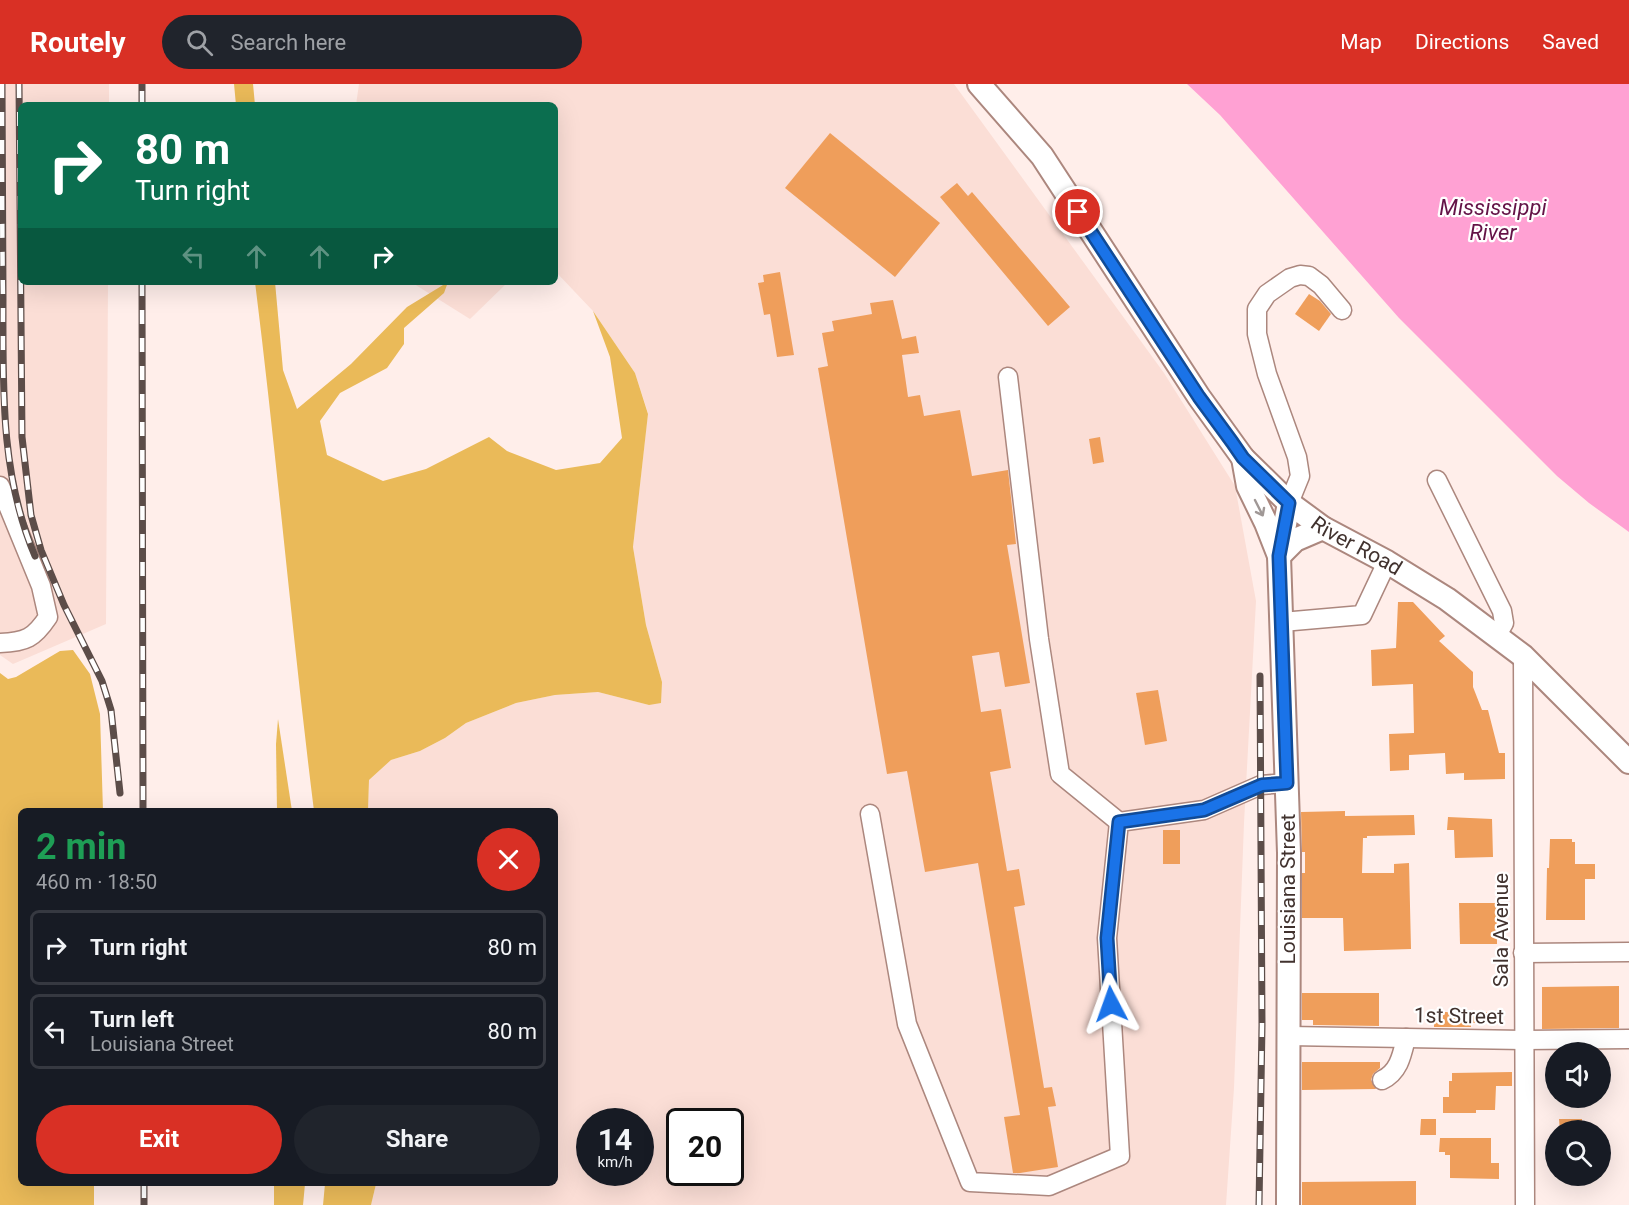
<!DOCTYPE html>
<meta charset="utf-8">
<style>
:root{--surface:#171b24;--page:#20242c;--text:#f1f3f6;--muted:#9ea1a6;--line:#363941;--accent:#d93025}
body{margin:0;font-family:Roboto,sans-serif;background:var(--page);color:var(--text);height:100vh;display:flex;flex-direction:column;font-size:22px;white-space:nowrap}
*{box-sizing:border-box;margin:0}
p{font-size:20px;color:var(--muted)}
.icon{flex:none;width:33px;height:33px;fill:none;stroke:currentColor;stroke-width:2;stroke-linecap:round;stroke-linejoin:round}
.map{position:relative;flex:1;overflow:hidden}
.sheet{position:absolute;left:18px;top:724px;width:540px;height:378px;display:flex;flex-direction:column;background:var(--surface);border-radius:9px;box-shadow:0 6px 24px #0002}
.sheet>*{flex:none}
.banner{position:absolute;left:18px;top:18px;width:540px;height:183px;border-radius:9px;box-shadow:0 6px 24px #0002;background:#0b6e4f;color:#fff;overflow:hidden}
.tools{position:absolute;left:1545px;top:958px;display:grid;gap:12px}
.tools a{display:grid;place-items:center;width:66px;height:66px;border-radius:50%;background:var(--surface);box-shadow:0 6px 24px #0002;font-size:30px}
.speed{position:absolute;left:576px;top:1024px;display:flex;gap:12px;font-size:30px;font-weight:700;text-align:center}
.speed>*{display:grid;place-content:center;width:78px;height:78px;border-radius:50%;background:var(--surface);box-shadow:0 6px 24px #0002;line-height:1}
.speed small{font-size:15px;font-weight:400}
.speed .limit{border:3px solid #111;border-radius:9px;background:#fff;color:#111}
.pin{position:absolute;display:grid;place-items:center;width:51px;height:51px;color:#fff;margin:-26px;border:3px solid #fff;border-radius:50%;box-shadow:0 2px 6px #0007}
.me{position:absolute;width:66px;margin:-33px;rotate:356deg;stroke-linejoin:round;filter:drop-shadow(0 0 4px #0008)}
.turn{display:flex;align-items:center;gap:21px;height:126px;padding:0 18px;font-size:27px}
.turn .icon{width:78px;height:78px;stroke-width:2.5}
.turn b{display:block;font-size:42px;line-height:51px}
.lanes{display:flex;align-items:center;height:57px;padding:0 18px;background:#0003;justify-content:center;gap:30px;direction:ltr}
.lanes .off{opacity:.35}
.round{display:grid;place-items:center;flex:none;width:63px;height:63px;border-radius:32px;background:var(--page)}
.summary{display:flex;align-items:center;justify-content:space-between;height:102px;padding:0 18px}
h1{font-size:36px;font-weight:700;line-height:45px;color:#1e9e55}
.button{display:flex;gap:12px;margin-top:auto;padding:12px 18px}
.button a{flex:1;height:69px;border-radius:36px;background:var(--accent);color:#fff;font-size:24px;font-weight:700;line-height:69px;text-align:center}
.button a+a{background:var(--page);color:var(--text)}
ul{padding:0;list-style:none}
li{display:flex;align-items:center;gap:18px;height:75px;margin:0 12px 9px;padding:0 6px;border:3px solid var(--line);border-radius:9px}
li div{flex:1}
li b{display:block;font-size:22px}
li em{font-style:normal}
header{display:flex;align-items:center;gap:36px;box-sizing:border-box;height:84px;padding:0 30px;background:var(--accent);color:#fff}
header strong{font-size:28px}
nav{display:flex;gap:33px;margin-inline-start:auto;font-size:21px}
.search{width:420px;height:54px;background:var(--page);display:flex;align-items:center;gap:15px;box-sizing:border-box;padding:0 21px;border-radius:33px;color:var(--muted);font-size:22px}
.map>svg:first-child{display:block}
.built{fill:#fbded6;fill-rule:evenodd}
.forest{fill:#eaba59}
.water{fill:#ffa1d3}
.building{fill:#ef9e5b}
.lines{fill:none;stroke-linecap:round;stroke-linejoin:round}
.minor-casing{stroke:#ac877e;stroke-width:21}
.major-casing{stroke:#ac877e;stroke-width:26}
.minor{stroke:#fff;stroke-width:18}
.major{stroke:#fff;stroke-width:22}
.rail-casing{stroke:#5c4d49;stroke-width:7}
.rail{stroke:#fff;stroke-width:4.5;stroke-dasharray:14;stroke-linecap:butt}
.oneway{stroke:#a09896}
.route-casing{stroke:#114b97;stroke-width:15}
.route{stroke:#1a73e8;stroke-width:10}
.labels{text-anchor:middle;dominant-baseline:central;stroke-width:4.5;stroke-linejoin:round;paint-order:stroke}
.street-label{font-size:21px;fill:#41322e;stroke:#fff}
.water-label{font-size:22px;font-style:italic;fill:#641347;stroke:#fff}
</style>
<header>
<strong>Routely</strong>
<div class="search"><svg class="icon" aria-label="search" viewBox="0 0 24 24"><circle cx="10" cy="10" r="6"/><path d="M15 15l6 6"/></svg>Search here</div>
<nav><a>Map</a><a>Directions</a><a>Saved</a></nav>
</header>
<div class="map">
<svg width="1629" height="1121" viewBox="0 0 1629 1121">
<rect width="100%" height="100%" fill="#ffeeea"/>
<!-- built -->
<g class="built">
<path d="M0,0H109V21H21V198H108L106,540L13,580L0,571Z"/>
<path d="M359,0H954L1164,289L1235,402L1256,517L1244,739L1234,1004L1226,1121H371L376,1100H555V728L368,727L369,696L391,676L420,667L445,654L466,639L516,619L555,611L598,608L649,621L662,598L646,541L633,463L648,329L635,289L593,227L555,187V21H356ZM590,1038H640V1089H590ZM680,1038H730V1089H680Z"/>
<path d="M411,198H508L470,235Z"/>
</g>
<!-- forest -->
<g class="forest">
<path d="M234,0H253L255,21H236Z"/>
<path d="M255,198H275L283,286L297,325L351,280L407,223L448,198L444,209L404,244V260L387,284L340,309L320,337L327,371L383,397L426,385L489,353L507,367L556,386L600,379L622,354L610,273L593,227L635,289L648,330L633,463L646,541L662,598L661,619L649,621L598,608L555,611L516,619L466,639L445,654L420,667L391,676L369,696L368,727H314C292,551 277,374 255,198Z"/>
<path d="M73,566L90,590L100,630L103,727L21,728V1100H94V1121H0V589L8,595L16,593L60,567Z"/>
<path d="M278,635L292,727H277L276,660Z"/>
<path d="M274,1100H305L303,1121H274Z"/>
<path d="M325,1100H376L371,1121H323Z"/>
</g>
<!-- water -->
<path class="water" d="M1187,0H1629V448L1589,419L1557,392L1399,234L1220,31Z"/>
<!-- building -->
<g class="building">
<path d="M830,49L940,139L895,193L785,104Z"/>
<path d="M957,99L968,112L972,108L1070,223L1048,242L940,113Z"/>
<path d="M780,188L794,271L777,273L770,230L764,231L758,199L764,198L763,191Z"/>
<path d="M1309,210L1320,217L1331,230L1319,247L1295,230Z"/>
<path d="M893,216L902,255L916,252L919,269L902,271L908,313L920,311L924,332L960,326L972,392L1008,386L1016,460L1007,461L1030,599L1005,603L999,568L972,572L981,628L1001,625L1011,684L990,688L1007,787L1019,785L1025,821L1014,823L1044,1004L1052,1003L1056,1022L1048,1023L1058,1083L1020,1089H1013L1004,1033L1020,1031L978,779L925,788L907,687L887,690L818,284L828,282L822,249L834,247L832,237L872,230L870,219Z"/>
<path d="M1100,353L1104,378L1093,380L1089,355Z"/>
<path d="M1398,518H1413L1445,552L1439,557L1473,588V603L1482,626H1488L1499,669H1505V695L1464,696V689L1446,690L1445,669L1409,671V686L1390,687L1389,650L1414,649L1413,600L1372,602L1371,566L1396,564Z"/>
<path d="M1158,606L1167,657L1145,661L1136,609Z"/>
<path d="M1345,727V732L1414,731L1415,751L1367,752V754H1363L1362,789H1394V780L1409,779L1411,865L1344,867L1343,834H1302V789H1305V768H1302L1301,728Z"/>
<path d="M1448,733L1492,735L1493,773L1455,774L1454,746H1447Z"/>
<rect x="1163" y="746" width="17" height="34"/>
<path d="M1550,755H1572V758H1575V780H1595V795H1585V836H1546L1547,784H1549Z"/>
<path d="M1459,819H1497V860H1460Z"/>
<path d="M1619,902V944L1542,945V903Z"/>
<path d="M1302,909H1379V942L1313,941V936H1302Z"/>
<path d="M1434,928H1497V939H1471V943H1434Z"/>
<path d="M1302,978H1380V984L1373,990L1371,996L1376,1005L1302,1006Z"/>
<path d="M1512,988V1002H1496L1495,1026H1476V1029H1443V1013H1449V997H1452V989Z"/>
<path d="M1421,1035H1436V1051H1420Z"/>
<path d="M1559,1035H1582V1047H1560Z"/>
<path d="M1440,1054H1491V1079H1499V1095L1450,1094V1071H1445V1068H1439Z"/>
<path d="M1416,1097V1121H1302V1098Z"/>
</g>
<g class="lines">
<!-- minor casing -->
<g class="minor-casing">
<g id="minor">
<path d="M1008,293L1039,555L1060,690L1119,738"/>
<path d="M1437,396L1502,527L1504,539L1497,551"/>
<path d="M0,402L41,502L48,533C34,554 26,558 0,559"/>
<path d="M1289,419L1300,392L1297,373L1267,290L1257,250V225L1267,210L1290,194L1300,191L1309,192L1321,201L1342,226"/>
<path d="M1282,538L1362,531L1387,478"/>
<path d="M1523,572L1525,1121"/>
<path d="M870,730L907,940L970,1098L1049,1102L1120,1072L1107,854L1119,738L1204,726L1261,701L1287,699"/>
<path d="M1523,869L1629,868"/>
<path d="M1289,952L1523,956L1629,955"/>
<path d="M1382,996C1399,988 1402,971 1406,954"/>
</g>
</g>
<!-- major casing -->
<g class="major-casing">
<g id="major">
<path id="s1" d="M979,0L1042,72L1199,313L1243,374L1289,419L1323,444L1387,478L1447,515L1523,572L1629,678"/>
<path d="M1243,374L1248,402L1266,439L1279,472L1295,456L1323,444"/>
<path d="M1288,1121L1289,769L1279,472L1289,419"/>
</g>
</g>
<!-- minor -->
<use href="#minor" class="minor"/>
<!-- major -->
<use href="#major" class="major"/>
<!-- rail casing -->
<g class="rail-casing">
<g id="rail">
<path d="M2,0C2,71 2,142 3,214C3,302 0,390 35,472"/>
<path d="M19,0L22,353L31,431L41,466L64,521L102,597L111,626L120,709"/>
<path d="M142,21V0"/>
<path d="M142,198L143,728"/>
<path d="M144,1100V1121"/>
<path d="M1259,1121L1262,941L1260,592"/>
</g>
</g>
<!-- rail -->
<use href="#rail" class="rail"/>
</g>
<!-- one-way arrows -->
<defs><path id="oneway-shaft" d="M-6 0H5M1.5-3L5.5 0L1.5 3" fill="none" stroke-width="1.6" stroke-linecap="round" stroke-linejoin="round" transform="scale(1.5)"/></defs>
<use class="oneway" href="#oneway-shaft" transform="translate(1259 424) rotate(63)"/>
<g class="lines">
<!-- route casing -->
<g class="route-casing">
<path id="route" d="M1078,128L1199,313L1232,358L1243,374L1289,419L1279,472L1287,699L1262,701L1204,726L1119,738L1107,854L1111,920"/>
</g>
<!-- route -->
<use href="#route" class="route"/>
</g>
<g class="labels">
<!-- street labels -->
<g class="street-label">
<text stroke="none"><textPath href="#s1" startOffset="603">River Road</textPath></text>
<text transform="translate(1288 805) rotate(-90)">Louisiana Street</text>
<text transform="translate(1501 846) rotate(-90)">Sala Avenue</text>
<text transform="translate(1459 932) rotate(1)">1st Street</text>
</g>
<!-- water labels -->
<g class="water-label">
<text x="1493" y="123">Mississippi<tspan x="1493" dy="25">River</tspan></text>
</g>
</g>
</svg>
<div class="tools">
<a><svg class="icon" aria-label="sound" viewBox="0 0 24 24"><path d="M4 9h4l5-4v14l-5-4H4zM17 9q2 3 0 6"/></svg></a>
<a><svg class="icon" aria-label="search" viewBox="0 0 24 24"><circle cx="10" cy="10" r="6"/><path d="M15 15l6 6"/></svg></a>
</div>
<div class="speed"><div>14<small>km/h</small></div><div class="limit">20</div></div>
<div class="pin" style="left:1078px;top:128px;background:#d93025"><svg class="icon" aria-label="arrive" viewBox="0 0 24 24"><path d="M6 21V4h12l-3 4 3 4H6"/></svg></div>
<svg class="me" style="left:1111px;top:920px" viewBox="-20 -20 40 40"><path d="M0-17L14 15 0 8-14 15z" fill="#1a73e8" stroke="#fff" stroke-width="4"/></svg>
<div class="banner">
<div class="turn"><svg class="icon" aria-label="right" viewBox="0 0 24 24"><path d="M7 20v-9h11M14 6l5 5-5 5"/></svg><div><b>80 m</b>Turn right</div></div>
<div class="lanes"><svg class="icon off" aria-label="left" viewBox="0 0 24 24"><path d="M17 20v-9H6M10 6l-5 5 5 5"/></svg><svg class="icon off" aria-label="ahead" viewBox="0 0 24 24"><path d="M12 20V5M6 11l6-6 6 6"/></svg><svg class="icon off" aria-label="ahead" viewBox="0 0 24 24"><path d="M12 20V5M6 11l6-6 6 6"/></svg><svg class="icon" aria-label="right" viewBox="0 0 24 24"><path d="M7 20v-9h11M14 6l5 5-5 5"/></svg></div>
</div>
<section class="sheet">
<div class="summary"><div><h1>2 min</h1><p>460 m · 18:50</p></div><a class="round" style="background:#d93025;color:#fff"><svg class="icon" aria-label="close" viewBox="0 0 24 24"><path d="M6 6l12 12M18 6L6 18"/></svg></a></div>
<ul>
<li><svg class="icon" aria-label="right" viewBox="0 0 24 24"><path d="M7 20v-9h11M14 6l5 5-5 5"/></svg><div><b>Turn right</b></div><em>80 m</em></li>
<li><svg class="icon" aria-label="left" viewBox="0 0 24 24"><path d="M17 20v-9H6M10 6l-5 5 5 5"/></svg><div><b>Turn left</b><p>Louisiana Street</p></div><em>80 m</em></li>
</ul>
<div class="button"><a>Exit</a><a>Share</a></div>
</section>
</div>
